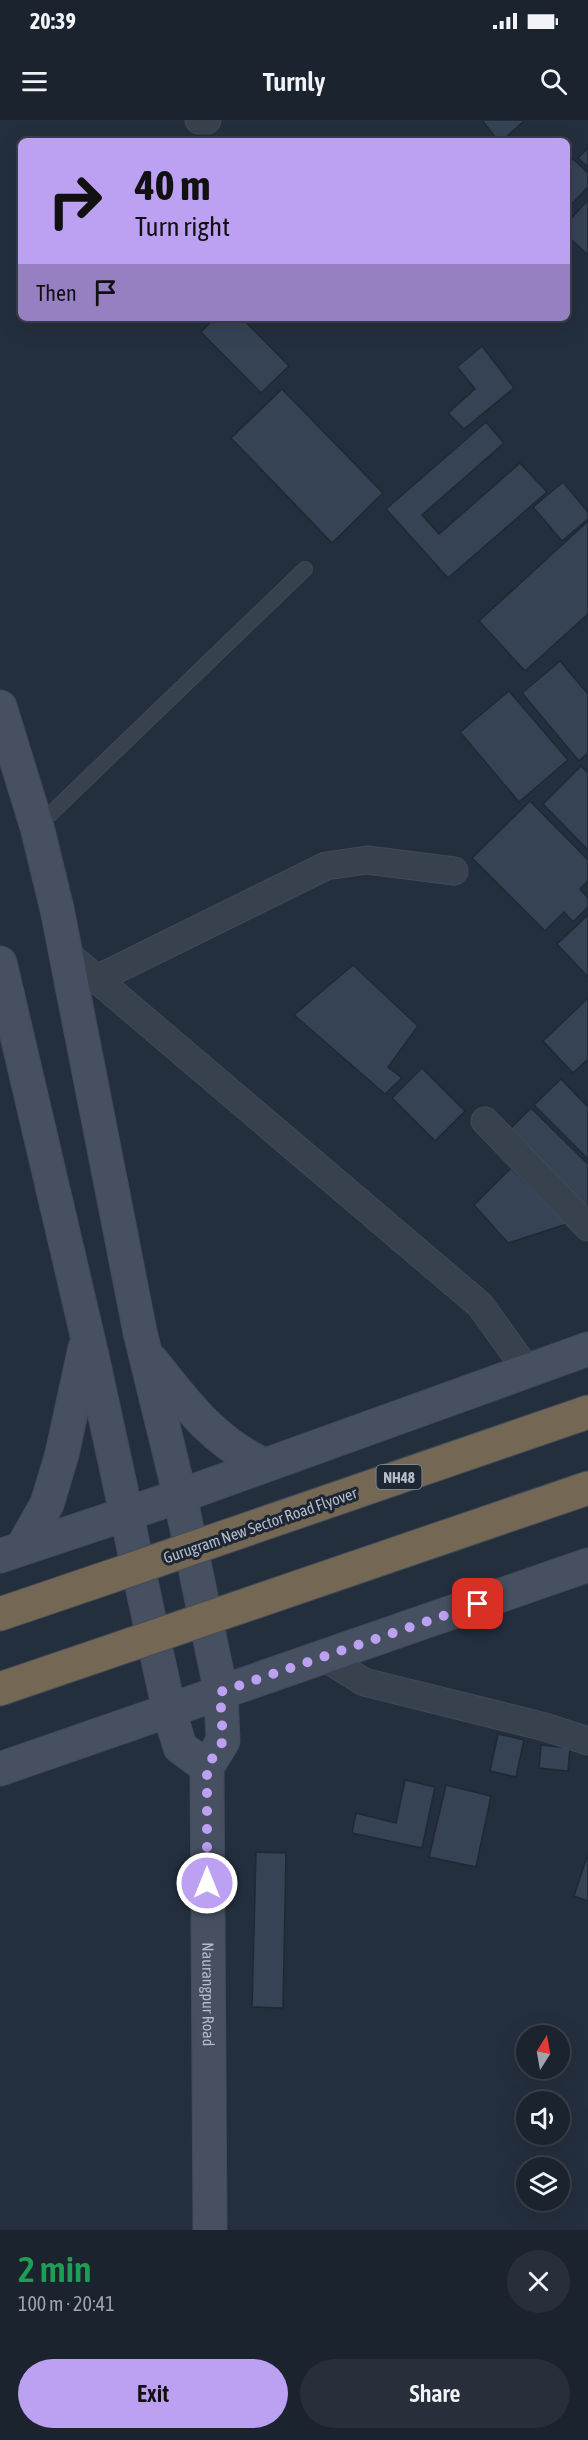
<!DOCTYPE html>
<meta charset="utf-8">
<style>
:root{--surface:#1b232e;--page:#282f3a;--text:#f1f3f6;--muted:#a0a4aa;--line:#39404a;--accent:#bca0f2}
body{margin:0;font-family:"Asap Condensed",sans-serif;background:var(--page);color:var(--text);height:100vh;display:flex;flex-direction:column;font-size:22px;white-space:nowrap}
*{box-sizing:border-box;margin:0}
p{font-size:20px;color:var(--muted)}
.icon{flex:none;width:33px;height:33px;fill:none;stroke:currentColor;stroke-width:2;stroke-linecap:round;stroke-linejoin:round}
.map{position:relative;height:2110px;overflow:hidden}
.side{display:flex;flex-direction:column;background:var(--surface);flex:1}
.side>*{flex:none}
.banner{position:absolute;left:18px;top:18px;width:552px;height:183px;border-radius:9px;box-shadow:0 6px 24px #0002,0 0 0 2px var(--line);background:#bca0f2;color:#111;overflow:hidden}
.needle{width:39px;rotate:11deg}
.buttons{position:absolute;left:516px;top:1905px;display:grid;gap:12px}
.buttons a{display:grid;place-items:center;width:54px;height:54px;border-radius:50%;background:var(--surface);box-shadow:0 6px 24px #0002,0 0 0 2px var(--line);font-size:30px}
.pin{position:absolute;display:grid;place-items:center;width:51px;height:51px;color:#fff;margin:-26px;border-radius:12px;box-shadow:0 3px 9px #0006}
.me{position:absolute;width:66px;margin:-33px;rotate:0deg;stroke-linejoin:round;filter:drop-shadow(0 0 4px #0008)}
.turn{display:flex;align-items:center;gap:21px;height:126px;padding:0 18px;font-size:27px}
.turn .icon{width:78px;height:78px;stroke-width:2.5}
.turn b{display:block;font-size:42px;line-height:51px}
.then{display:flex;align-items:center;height:57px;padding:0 18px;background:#0003;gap:12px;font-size:22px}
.round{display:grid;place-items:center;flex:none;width:63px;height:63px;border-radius:32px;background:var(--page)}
.head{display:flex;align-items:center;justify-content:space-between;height:102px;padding:0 18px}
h1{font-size:36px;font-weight:600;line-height:45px;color:#1e9e55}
.primary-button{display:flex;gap:12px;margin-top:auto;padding:12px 18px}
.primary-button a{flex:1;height:69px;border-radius:36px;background:var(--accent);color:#111;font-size:24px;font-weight:600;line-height:69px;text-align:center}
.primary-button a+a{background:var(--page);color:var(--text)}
.status{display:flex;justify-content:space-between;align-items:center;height:42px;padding:0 30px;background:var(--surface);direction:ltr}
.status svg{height:16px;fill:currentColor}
header{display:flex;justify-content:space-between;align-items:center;height:78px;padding:0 18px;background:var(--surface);font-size:27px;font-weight:600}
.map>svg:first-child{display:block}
.building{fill:#364354;stroke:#1f2835;stroke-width:1.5}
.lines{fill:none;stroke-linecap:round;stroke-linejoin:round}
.lane-casing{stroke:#414a57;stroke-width:16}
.street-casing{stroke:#414a57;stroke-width:29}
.secondary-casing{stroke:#414a57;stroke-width:35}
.highway-casing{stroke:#434c59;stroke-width:35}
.lane{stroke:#38414e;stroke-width:14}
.street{stroke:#38414e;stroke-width:27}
.secondary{stroke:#465061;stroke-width:33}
.highway{stroke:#746855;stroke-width:33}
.highway-bridge-casing{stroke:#434c59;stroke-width:35;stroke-linecap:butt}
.highway-bridge{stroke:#746855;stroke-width:33}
.route{stroke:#bca0f2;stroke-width:10;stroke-dasharray:0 18}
.labels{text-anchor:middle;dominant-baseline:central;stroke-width:6;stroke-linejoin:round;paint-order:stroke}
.shield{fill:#1d2633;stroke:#878f9c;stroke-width:1.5}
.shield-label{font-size:15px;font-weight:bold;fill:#b4bcc9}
.street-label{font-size:16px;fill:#b4bcc9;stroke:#1d2633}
</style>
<div class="status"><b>20:39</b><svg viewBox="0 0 49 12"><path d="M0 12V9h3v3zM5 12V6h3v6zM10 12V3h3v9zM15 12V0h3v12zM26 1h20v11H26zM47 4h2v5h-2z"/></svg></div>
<header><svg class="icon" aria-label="menu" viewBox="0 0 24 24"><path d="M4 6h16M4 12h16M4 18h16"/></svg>Turnly<svg class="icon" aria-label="search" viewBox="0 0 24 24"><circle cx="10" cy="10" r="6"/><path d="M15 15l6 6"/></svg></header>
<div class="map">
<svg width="588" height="2110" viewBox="0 0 588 2110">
<rect width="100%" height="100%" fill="#242f3e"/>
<!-- building -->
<g class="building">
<path d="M482,0H525L502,21H498Z"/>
<path d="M588,28V47L578,38Z"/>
<path d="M573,39L588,53V67L567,89V45Z"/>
<path d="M588,80V135L567,116V103Z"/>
<path d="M215,198H242L289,246L261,273L201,212Z"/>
<path d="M482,226L514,268L464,309L448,293L475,269L457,247Z"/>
<path d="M282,269L383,373L332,423L231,318Z"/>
<path d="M486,302L504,323L422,395L439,414L520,343L547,372L448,458L386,389Z"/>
<path d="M563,362L588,392V399L562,421L533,387Z"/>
<path d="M588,401V494L525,551L479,501Z"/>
<path d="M560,541L588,574V633L579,641L522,573Z"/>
<path d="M509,571L568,640L519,682L460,612Z"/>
<path d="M581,646L588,653V730L543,684Z"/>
<path d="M530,681L588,740V761L580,769L588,778V787L573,802L564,792L545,811L472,738Z"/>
<path d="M588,795V857L557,824Z"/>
<path d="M353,845L418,906L388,947L402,958L385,974L294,895Z"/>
<path d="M588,878V939L573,953L543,921Z"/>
<path d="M422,948L465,991L435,1021L392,978Z"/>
<path d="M561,959L588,987V1039L534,985Z"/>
<path d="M531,988L588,1044V1094L506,1013Z"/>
<path d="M511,1048L567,1104L508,1123L474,1085Z"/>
<path d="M498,1614L524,1620L516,1657L490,1651Z"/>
<path d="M541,1625L570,1628L568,1651L539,1648Z"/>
<path d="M405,1660L435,1667L422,1728L352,1713L356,1693L396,1703Z"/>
<path d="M446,1665L491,1676L476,1747L429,1737Z"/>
<path d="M256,1732L286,1733L283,1888L252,1887Z"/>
<path d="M588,1734V1781L574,1776Z"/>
</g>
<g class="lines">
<!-- lane casing -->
<g class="lane-casing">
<path id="lane" d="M39,705L305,449"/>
</g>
<!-- street casing -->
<g class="street-casing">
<g id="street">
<path d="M199,0H207"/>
<path d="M66,833L480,1185L527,1250"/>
<path d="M97,859L326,746L367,740L454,751"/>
<path d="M485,1001L588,1107"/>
<path d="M324,1537L364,1562L545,1607L588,1621"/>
</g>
</g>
<!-- secondary casing -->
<g class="secondary-casing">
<g id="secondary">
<path id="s1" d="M0,587L37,707L57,789L140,1212L180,1376L221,1572L223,1621L207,1647L210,2110"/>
<path d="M0,843L92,1236L169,1590L180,1627L207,1647"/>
<path d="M152,1241C186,1284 213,1321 264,1345"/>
<path d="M22,1428L47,1384L62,1334L85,1228"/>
<path d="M0,1436L180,1376L588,1229"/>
<path d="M0,1649L588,1445"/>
</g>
</g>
<!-- highway casing -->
<g class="highway-casing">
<g id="highway">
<path d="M210,1422L588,1292"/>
<path d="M240,1487L588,1368"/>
<path d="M0,1494L112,1456"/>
<path d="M0,1569L132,1524"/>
</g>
</g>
<!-- lane -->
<use href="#lane" class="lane"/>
<!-- street -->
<use href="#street" class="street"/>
<!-- secondary -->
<use href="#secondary" class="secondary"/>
<!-- highway -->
<use href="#highway" class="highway"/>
<!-- highway-bridge casing -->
<g class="highway-bridge-casing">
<g id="highway-bridge">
<path d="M112,1456L210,1422"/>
<path d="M132,1524L240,1487"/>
</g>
</g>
<!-- highway-bridge -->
<use href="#highway-bridge" class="highway-bridge"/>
</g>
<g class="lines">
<!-- route -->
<path class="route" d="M207,1763V1647L223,1621L220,1572L478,1484"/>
</g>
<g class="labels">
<!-- shield labels -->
<rect class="shield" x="376.5" y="1345" width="45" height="24" rx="4.5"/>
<g class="shield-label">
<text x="399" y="1357">NH48</text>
</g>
<!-- street labels -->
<g class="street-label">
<text transform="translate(260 1405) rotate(-19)">Gurugram New Sector Road Flyover</text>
<text stroke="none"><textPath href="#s1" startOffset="1317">Naurangpur Road</textPath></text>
</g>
</g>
</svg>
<div class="buttons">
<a><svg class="needle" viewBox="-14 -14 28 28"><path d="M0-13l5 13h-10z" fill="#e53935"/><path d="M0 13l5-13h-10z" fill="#a0a4aa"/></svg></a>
<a><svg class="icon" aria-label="sound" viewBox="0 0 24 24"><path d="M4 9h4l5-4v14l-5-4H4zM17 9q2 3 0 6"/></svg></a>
<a><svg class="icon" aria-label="layers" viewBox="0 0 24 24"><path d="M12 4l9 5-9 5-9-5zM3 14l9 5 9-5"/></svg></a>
</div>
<div class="pin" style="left:478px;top:1484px;background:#d93025"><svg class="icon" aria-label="arrive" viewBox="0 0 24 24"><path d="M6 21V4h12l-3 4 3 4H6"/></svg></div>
<svg class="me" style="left:207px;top:1763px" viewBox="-20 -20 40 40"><circle r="17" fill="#bca0f2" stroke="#fff" stroke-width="3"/><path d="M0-11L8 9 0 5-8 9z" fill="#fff"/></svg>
<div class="banner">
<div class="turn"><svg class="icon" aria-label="right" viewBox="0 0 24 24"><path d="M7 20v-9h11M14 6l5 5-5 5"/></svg><div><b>40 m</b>Turn right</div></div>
<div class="then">Then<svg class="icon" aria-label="arrive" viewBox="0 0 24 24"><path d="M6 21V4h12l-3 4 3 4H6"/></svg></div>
</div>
</div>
<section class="side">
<div class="head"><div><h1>2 min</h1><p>100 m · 20:41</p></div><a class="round"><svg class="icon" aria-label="close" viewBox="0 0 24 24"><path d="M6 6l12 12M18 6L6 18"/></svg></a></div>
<div class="primary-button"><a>Exit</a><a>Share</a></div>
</section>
